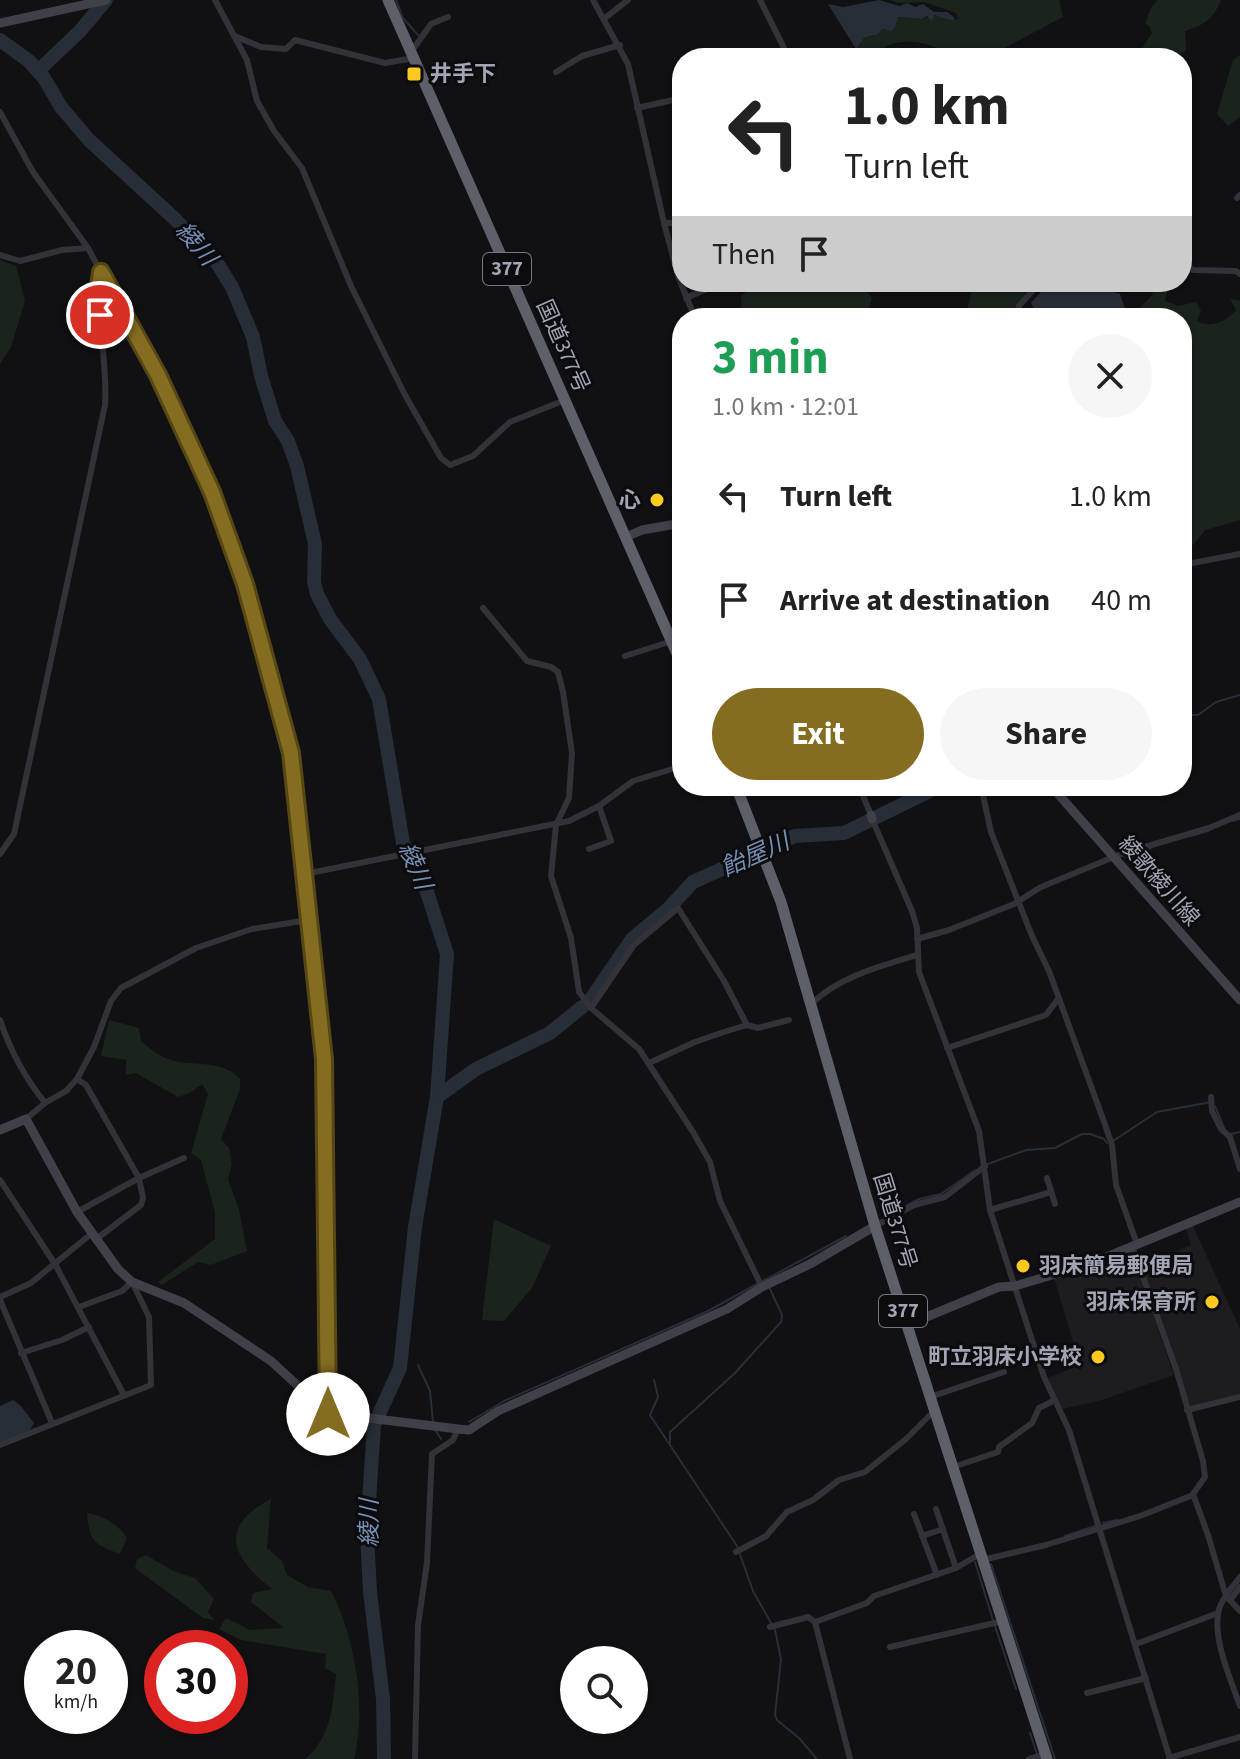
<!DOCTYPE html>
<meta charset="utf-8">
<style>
:root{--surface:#fff;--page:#f6f6f6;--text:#222;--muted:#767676;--accent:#846d21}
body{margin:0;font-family:"Source Sans 3","Noto Sans JP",sans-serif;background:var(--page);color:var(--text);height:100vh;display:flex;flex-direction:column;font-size:30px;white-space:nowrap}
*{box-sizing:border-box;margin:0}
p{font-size:26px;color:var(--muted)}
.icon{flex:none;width:44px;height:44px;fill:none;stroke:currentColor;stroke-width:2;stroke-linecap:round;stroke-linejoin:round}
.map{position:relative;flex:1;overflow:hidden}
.side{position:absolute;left:672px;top:308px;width:520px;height:488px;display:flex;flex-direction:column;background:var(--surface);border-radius:32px;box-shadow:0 2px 6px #0004}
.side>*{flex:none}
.banner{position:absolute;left:672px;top:48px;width:520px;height:244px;border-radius:32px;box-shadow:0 2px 6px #0004;background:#fff;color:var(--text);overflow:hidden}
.tools{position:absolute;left:560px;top:1646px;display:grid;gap:16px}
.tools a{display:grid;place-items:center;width:88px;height:88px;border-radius:50%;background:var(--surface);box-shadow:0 2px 6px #0004;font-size:40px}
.speed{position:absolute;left:24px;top:1630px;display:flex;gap:16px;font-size:40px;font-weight:700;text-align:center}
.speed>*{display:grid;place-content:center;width:104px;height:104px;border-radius:50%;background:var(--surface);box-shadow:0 2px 6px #0004;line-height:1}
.speed small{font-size:20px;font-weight:400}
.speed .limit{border:12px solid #d22;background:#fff;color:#111}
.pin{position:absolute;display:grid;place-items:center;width:68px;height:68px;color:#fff;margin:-34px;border:4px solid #fff;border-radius:50%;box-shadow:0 2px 8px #0007}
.me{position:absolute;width:88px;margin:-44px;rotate:0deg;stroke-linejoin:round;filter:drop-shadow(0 0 6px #0008)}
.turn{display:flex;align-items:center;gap:28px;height:168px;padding:0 40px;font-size:36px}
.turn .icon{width:104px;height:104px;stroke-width:2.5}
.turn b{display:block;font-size:56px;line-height:68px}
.then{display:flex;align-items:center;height:76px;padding:0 40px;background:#0003;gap:16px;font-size:30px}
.round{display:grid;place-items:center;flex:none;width:84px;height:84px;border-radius:42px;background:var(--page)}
.headline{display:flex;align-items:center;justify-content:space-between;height:136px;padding:0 40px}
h1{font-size:48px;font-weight:700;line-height:60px;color:#1e9e55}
.button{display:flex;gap:16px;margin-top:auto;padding:16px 40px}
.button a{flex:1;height:92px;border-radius:48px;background:var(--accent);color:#fff;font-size:32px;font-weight:700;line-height:92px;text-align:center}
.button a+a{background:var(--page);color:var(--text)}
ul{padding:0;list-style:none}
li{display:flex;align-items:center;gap:24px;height:104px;padding:0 40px}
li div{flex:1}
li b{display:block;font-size:30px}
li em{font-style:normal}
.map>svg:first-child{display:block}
.built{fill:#1d1d20}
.green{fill:#1b231d}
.water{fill:#272e37}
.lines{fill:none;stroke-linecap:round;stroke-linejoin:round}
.stream{stroke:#272e37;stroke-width:2}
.river{stroke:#272e37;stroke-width:14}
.street{stroke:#323238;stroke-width:6}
.secondary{stroke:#404148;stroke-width:9}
.highway{stroke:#5e6069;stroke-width:11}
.route-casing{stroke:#564715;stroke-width:20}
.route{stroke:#846d21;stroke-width:14}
.poi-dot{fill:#fcc920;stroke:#0c0c0e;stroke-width:3}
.labels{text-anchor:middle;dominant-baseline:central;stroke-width:6;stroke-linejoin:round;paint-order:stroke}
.shield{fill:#0c0c0e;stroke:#757782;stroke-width:2}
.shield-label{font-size:20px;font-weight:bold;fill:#a2a5b4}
.poi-label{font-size:22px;font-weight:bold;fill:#a2a5b4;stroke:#0c0c0e;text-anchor:end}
.street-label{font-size:22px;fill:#a2a5b4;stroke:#0c0c0e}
.water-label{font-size:24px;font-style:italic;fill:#768fb2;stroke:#0c0c0e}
</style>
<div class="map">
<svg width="1240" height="1759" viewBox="0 0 1240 1759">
<rect width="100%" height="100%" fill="#111113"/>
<!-- built -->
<g class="built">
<path d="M1193,1226L1240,1329V1395L1190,1407L1141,1266L1191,1245L1186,1229Z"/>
<path d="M1131,1251L1174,1375L1099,1401L1062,1409L1048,1378L1080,1365L1054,1278Z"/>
</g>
<!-- green -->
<g class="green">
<path d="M890,0H1059L1063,17L985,58H951C938,44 911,38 892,44C882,47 874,57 863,58C857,59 850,58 844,58H849L864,38L873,36L882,29L886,30L898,17L921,19L939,15L952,21L958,19L956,13L924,2L897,3Z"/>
<path d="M1158,0H1221C1213,20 1204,25 1185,31L1186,50L1176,58H1137L1143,57L1142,48L1152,33L1150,27L1145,23L1152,6Z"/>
<path d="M1240,55V117L1228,126L1217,114L1233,60Z"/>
<path d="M0,260L16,266L25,301L11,347L0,364Z"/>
<path d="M778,282H866L869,284L867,292L872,298L865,318H833L830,314L824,318H747L742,312L741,296L755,286L778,292Z"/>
<path d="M972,282H1030L1031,283L1011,318H967C966,305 973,295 972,282Z"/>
<path d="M1151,282H1170L1165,301L1178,306L1196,302L1201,311L1197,321C1211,329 1227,321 1236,310L1230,299L1240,301V520L1205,530L1193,545H1182V318H1130L1153,294Z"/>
<path d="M109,1020L139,1028L141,1041C150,1049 161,1058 174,1061C197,1066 223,1060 240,1079V1089L221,1139L229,1148L232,1164L228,1179L239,1210L247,1251L211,1265L198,1262L162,1285L158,1282L215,1239V1213L201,1160L191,1153L208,1094L202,1084L190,1093L178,1097L136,1073L126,1075V1060L101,1056Z"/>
<path d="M494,1219L551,1246L532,1288L504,1321L482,1320Z"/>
<path d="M271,1499L267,1548L282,1561L287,1575L308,1587L331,1591C355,1637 367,1708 354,1759H305C331,1738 333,1706 336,1674L325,1668L326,1654L241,1640L219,1629L226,1618L250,1630L284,1628L251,1602L253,1593L272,1589C232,1558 217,1527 271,1499Z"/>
<path d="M87,1513C106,1517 116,1523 127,1538L120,1554C93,1544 90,1542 87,1513Z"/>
<path d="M146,1555L173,1571L195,1578L214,1599L208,1612L214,1620L203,1618L135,1568L137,1559Z"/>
</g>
<!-- water -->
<g class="water">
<path d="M879,0L900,6L907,3L915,7L923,4L934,12H947L955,18L953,21L934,15L932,21L927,16L922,19L898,17L895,27L891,31L882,29L878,34L864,38L856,49L828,4L843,7Z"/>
<path d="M1050,282H1109L1110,291L1120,294L1128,318H1038L1031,303Z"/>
<path d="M13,1400L20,1405L34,1423L30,1430L0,1443V1406Z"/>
</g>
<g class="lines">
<!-- stream -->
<g class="stream">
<path d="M396,0L403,18L418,35"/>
<path d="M1182,715H1198L1216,702L1240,695"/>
<path d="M1232,821L1240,819"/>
<path d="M1191,836L1208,831"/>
<path d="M1125,857L1151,848"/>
<path d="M1215,1106L1225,1130"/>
<path d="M1230,1134L1240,1132"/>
<path d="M1113,1141L1157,1112L1211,1102"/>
<path d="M988,1164L1026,1150L1055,1148L1082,1134H1090L1104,1139L1107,1143"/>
<path d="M906,1206L919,1199L941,1194L974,1171"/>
<path d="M763,1281L846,1236"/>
<path d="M418,1365L430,1391L433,1422"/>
<path d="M654,1380L658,1397L650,1415L737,1546L753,1591L775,1630L781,1659L775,1715L777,1720L799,1738L817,1759"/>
<path d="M469,1422L504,1401L708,1311L757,1284"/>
<path d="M434,1428L441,1439"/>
<path d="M670,1443V1432L735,1373L781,1322L782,1315L770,1289"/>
<path d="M1103,1523L1117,1520"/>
<path d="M1065,1536L1095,1526"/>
<path d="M975,1562L993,1620"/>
<path d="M991,1564L1055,1759"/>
<path d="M995,1626L1016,1689"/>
<path d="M1030,1733L1037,1754"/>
</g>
<!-- river -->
<g class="river">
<path d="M0,40L29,61L44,78L61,107L89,140L176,220L217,263L232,287L253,337L261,376L275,421L288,441L297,466L315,544L314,582L317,594L330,619L360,659L379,699L403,843L411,856L427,892L447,954L437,1097L415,1227L400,1368L374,1425L367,1533L370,1592L383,1699L384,1759"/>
<path d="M38,71L80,31L106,0"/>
<path d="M591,999L632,939L667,910L693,882L795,836L844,833L940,786H964"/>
<path d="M437,1097L476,1069L550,1033L582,1007"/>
</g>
<!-- street -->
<g class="street">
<path d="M215,0L247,60L257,101L274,131L302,168L351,286L405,395L441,458L450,465L473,456L510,422L565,400"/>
<path d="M593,0L628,64L664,223L678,276L695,318"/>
<path d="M760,0L784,48L775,58"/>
<path d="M605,18L628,0"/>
<path d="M235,36L261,47L286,49L295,40L385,63L414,58"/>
<path d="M411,52L431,24L448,17"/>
<path d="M556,72L582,56L620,45"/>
<path d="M637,108L682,98"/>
<path d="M0,112L33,172L88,248L182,425L212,492L245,584L291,753L324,1059L328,1414"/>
<path d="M1237,198L1240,195"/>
<path d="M664,223H675L682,219"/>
<path d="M0,255L20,261L62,250L88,248"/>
<path d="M1182,263L1193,270L1236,271L1240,274"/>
<path d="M686,298L723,282"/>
<path d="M1018,318L1019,306L1040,282"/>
<path d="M1182,565L1240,554"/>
<path d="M483,608L527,661L551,667L558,672L563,692L572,753L569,798L556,825L551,876L571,938L579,992L591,1008L639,1049L693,1132L710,1162L720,1201L762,1287"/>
<path d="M625,656L672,641"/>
<path d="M859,786L871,815"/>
<path d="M981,786L991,832L1032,936L1049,971L1103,1119L1112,1145L1116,1185L1137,1244"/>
<path d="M872,819L912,911L917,928L919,972L979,1131L990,1210L1044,1377L1069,1430L1170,1759"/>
<path d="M589,849L611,841L599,806"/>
<path d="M0,854L14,834L105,405C108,361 95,316 101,272"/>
<path d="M305,874L569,821L599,806L633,781L682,766"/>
<path d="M917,939L949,930L1014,904L1041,887L1121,854L1209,828L1240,815"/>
<path d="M811,1004C839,977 880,966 917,955"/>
<path d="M591,1008L634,945L678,908L724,981L747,1025"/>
<path d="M0,1020C11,1052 24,1076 45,1103"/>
<path d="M947,1048L1046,1015L1058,999"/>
<path d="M649,1063L695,1042L724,1032L747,1025L758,1028L789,1020"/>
<path d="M77,1079L86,1085L139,1178L143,1198L141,1205L95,1240"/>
<path d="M1211,1097L1212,1111L1221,1129L1230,1137L1240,1169"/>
<path d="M26,1119L45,1103L66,1091L77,1079L94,1047L111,1001L121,988L196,948L252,929L308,920"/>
<path d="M1047,1178L1055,1204"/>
<path d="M0,1180L55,1264L124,1395"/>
<path d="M990,1210L1051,1192"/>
<path d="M77,1212L139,1178L184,1158"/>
<path d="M875,1226L914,1205L945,1197L985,1166"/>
<path d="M1132,1246L1176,1369L1203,1461L1205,1477L1193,1494L1208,1535L1226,1596L1240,1611"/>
<path d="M0,1297L31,1283L91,1234"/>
<path d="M0,1300L52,1423"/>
<path d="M21,1353L62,1340L89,1327"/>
<path d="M930,1397L1004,1372"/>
<path d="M1187,1410L1240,1397"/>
<path d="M0,1445L151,1385L149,1317L132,1282L122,1291L79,1307"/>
<path d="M953,1467L998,1452L999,1447L1032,1423L1039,1408L1053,1401"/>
<path d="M936,1509L956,1568"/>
<path d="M914,1514L937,1575"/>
<path d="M922,1536L943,1529"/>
<path d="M736,1552L766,1536L787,1512L813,1500L839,1480L865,1472L906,1439L935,1410"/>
<path d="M982,1560L1046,1545L1140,1516L1193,1495"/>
<path d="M1240,1577C1232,1588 1219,1601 1218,1615C1214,1643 1231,1680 1240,1706"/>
<path d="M1230,1600L1240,1587"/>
<path d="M815,1622L850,1759"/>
<path d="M770,1627L808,1617L815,1622L867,1603L874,1596L956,1568L980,1554"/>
<path d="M1136,1644L1218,1613"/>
<path d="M890,1647L1003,1621"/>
<path d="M1087,1693L1146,1678"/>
<path d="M1169,1758L1240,1737"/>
<path d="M415,1759L418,1625L427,1563L432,1454L453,1440L458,1429"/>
<path d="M1029,1759L1045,1754"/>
</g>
<!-- secondary -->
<g class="secondary">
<path d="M0,23L106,0"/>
<path d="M626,537L642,530L682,523"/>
<path d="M1051,786L1240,1000"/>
<path d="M871,815L872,819"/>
<path d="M0,1130L26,1119L77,1212L118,1269L132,1282L184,1303L271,1361L297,1385L319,1412L458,1429L469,1430L498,1411L727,1309L762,1287L810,1264L875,1226"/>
<path d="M907,1325L999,1287L1015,1286L1092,1263L1240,1202"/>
</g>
<!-- highway -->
<g class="highway">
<path d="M388,0L682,665"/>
<path d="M736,786L781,902L875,1226L1047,1759"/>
</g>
</g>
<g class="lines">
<!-- route casing -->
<g class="route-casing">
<path id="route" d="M100,315L98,293L101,272L158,375L212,492L245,584L291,753L324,1059L328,1414"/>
</g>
<!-- route -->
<use href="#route" class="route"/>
</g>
<!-- markers -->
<g class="poi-dot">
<rect x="406" y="66" width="16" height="16" rx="4"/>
<circle cx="657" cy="500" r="8"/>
<circle cx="1023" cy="1266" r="8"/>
<circle cx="1212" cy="1302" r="8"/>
<circle cx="1098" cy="1357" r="8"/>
</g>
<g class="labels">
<!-- shield labels -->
<g class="shield">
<rect x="483" y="253" width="48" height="32" rx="6"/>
<rect x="879" y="1295" width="48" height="32" rx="6"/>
</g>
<g class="shield-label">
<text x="507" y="269">377</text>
<text x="903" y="1311">377</text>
</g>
<!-- poi labels -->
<g class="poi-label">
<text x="430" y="74" text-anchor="start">井手下</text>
<text x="641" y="500">心</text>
<text x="1039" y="1266" text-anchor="start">羽床簡易郵便局</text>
<text x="1196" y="1302">羽床保育所</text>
<text x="1082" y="1357">町立羽床小学校</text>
</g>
<!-- street labels -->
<g class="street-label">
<text transform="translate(563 346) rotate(66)">国道377号</text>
<text transform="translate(1159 881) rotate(49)">綾歌綾川線</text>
<text transform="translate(895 1221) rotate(73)">国道377号</text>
</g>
<!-- water labels -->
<g class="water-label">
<text transform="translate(196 244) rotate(50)">綾川</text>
<text transform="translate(755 855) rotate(-24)">飴屋川</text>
<text transform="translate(415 866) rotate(67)">綾川</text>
<text transform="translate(369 1523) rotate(-90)">綾川</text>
</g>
</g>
</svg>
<div class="tools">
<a><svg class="icon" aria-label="search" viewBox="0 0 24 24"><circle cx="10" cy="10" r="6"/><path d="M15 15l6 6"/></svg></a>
</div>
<div class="speed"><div>20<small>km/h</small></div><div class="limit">30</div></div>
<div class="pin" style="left:100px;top:315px;background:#d93025"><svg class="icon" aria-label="arrive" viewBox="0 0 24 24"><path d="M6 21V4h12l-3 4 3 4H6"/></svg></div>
<svg class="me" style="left:328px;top:1414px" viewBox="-20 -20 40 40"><circle r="19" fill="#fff"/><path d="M0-13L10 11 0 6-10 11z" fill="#846d21"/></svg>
<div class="banner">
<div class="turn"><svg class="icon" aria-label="left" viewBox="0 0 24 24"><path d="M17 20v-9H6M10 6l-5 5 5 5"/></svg><div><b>1.0 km</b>Turn left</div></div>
<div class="then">Then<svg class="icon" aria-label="arrive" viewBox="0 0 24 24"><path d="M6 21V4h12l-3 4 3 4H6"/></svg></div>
</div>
<section class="side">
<div class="headline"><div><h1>3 min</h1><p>1.0 km · 12:01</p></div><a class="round"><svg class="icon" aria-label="close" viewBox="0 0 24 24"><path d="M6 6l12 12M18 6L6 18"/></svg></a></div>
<ul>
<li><svg class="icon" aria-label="left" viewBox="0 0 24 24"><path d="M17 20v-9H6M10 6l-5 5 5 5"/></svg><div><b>Turn left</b></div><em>1.0 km</em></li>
<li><svg class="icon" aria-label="arrive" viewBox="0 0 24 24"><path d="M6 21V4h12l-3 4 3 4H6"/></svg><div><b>Arrive at destination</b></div><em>40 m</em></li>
</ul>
<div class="button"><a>Exit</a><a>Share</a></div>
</section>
</div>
